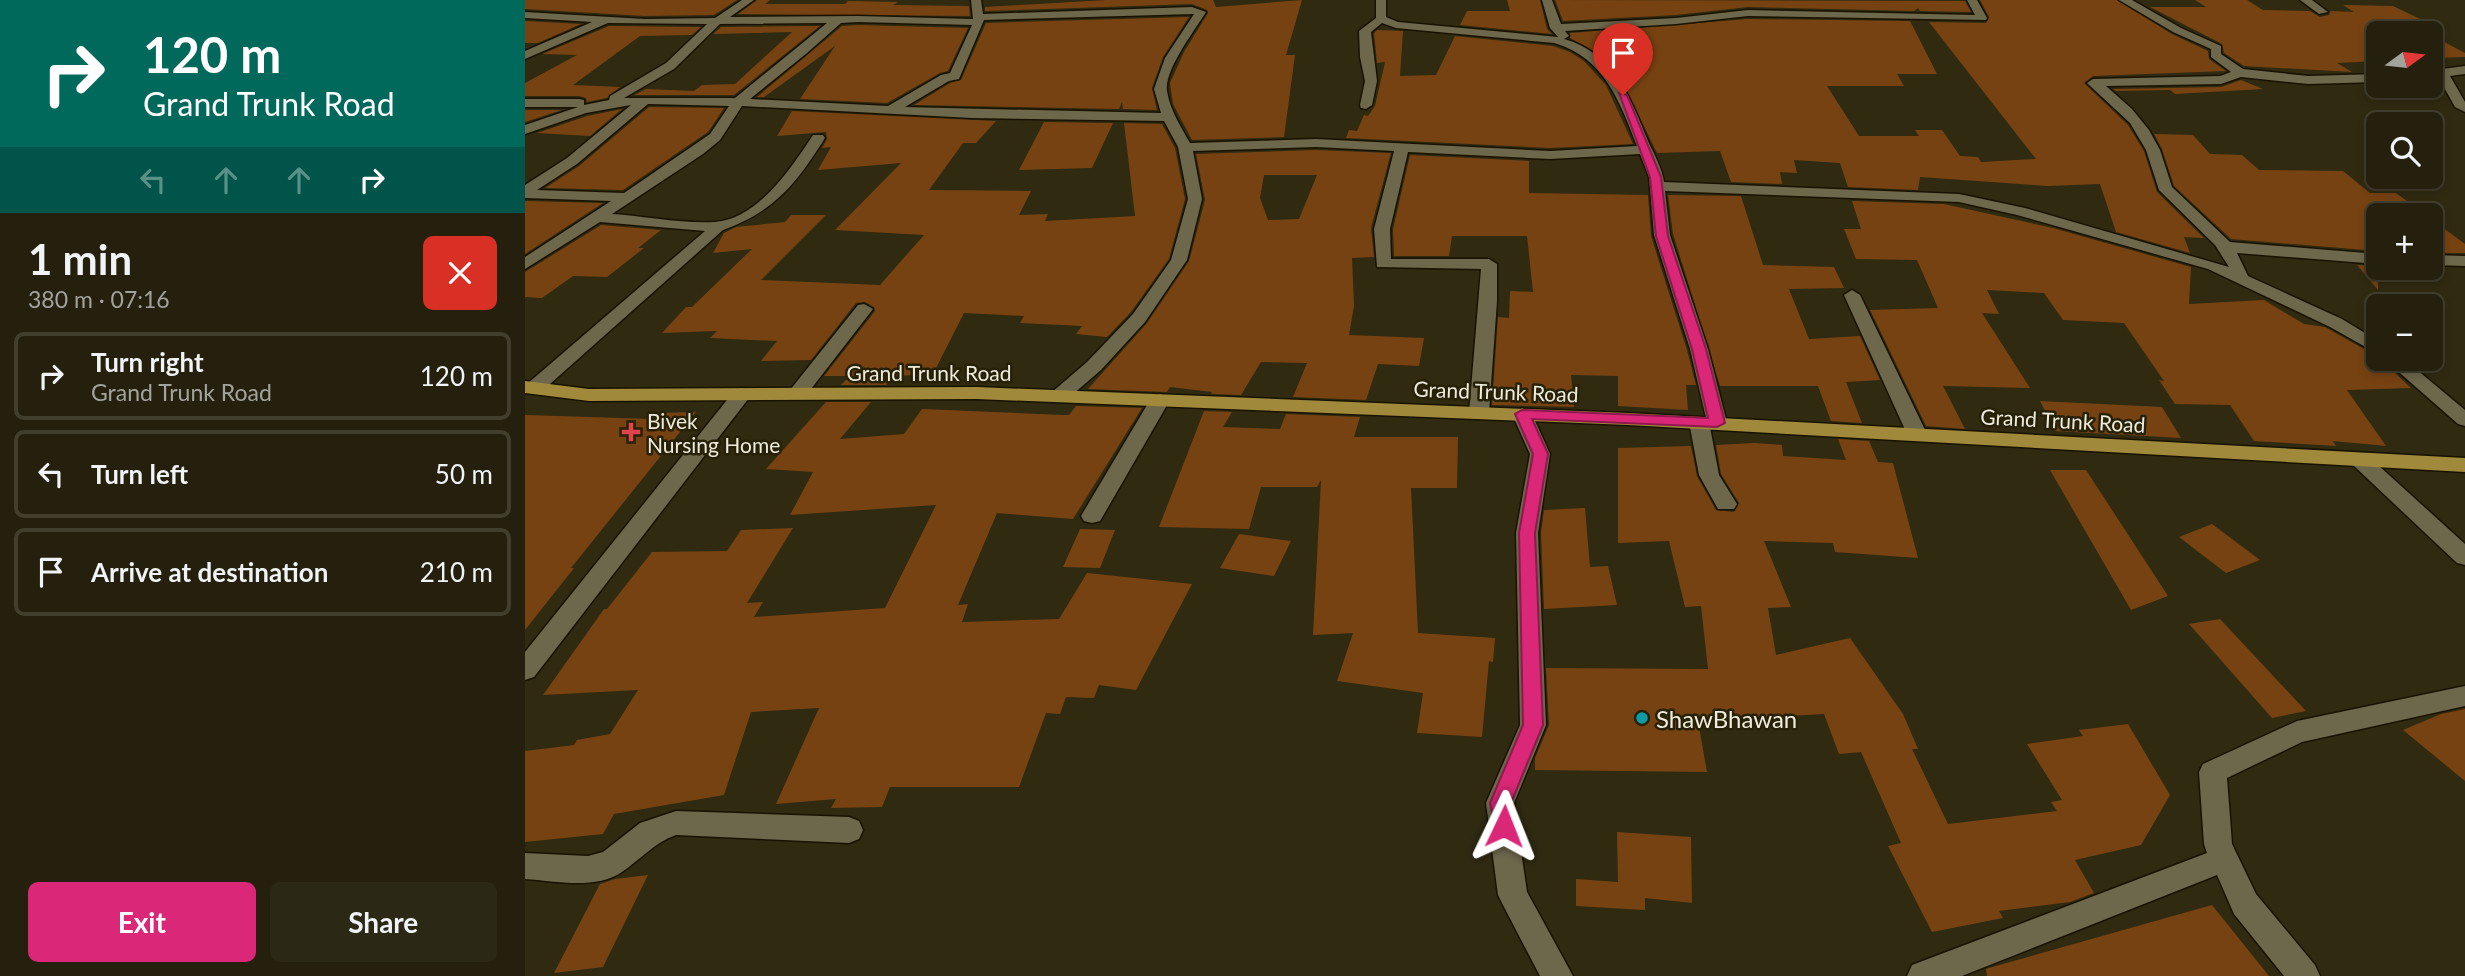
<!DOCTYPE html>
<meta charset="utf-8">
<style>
:root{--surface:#24200d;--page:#2c2816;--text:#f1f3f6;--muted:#a3a39d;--line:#413e2e;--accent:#db2777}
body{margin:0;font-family:Lato,sans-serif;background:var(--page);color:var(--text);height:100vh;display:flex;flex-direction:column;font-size:26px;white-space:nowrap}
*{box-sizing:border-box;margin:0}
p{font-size:23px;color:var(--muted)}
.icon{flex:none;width:38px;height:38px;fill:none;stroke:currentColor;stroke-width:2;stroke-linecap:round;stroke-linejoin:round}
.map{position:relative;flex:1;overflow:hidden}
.side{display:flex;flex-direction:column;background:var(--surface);width:525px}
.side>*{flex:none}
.top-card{background:#00695c;color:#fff;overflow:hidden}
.needle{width:46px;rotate:75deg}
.controls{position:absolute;left:1841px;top:21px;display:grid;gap:14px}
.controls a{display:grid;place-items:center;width:77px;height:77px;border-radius:10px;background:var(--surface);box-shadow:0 4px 10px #0003,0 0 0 2px var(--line);font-size:35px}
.pin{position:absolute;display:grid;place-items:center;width:60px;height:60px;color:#fff;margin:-72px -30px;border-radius:50% 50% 50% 0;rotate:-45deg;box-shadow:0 0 7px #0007}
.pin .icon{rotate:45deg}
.me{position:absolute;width:77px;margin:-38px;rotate:2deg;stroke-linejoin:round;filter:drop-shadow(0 0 5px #0008)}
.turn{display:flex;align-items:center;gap:24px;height:147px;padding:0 28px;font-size:32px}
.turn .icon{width:91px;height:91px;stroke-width:2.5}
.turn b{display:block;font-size:49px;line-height:60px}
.lanes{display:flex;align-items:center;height:66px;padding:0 28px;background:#0003;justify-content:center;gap:35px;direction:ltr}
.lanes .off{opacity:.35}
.round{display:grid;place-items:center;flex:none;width:74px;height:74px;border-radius:10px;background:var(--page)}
.headline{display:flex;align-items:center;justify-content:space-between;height:119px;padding:0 28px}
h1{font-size:42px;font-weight:700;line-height:52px}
.primary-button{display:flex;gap:14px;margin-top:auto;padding:14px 28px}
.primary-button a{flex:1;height:80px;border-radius:10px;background:var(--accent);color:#fff;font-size:28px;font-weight:700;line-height:80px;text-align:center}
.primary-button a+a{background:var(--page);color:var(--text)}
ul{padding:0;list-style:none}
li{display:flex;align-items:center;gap:21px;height:88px;margin:0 14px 10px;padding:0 14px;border:4px solid var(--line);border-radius:10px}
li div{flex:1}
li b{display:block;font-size:26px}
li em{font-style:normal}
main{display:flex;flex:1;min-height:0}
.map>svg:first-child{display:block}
.building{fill:#774212;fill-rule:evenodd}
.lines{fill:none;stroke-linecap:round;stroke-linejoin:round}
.minor-casing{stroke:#181300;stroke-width:3}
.major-casing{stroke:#181300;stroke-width:3}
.minor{fill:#6d674c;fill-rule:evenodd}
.major{fill:#a1893c;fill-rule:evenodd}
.route{fill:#db2777;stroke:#8e194d;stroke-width:2}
.health-dot{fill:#e0444e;stroke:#262107;stroke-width:2.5}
.culture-dot{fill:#0f9aa8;stroke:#262107;stroke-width:2.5}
.labels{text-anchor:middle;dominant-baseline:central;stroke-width:5;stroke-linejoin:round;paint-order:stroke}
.street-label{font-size:21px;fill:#eeebdc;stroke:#262107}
.poi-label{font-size:21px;fill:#eeebdc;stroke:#262107;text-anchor:start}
.near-poi-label{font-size:24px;fill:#eeebdc;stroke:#262107;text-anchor:start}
</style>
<main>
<section class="side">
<div class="top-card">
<div class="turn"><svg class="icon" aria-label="right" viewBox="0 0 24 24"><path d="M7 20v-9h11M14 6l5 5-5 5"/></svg><div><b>120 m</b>Grand Trunk Road</div></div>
<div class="lanes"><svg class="icon off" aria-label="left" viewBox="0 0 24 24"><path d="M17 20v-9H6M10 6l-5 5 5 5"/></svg><svg class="icon off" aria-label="ahead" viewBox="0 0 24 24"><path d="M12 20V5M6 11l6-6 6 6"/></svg><svg class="icon off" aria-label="ahead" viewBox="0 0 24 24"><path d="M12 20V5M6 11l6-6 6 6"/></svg><svg class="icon" aria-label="right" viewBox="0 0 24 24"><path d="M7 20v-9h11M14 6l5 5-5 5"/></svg></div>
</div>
<div class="headline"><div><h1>1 min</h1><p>380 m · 07:16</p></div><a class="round" style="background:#d93025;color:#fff"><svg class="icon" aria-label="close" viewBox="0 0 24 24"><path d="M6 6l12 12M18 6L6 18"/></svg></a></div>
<ul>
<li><svg class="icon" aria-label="right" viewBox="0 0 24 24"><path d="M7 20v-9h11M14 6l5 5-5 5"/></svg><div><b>Turn right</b><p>Grand Trunk Road</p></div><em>120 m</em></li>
<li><svg class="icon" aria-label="left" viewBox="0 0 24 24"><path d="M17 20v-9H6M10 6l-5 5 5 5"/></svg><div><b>Turn left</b></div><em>50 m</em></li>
<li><svg class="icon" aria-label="arrive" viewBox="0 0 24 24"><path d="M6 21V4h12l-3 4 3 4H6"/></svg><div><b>Arrive at destination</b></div><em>210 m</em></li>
</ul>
<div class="primary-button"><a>Exit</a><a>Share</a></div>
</section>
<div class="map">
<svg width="1940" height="976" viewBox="0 0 1940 976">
<rect width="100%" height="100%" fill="#302a11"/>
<!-- building -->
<g class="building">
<path d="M0,0H212L189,15L120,16L0,9Z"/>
<path d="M232,0H245L240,4H320L323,1L373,2L368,5L444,6L445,16L213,14Z"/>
<path d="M582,0H688L691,7L777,0L761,55H770L759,137L667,140L648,104L645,83L659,52L683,13L682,10L667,4L460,11V7Z"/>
<path d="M982,0H1015L1022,29L1027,34L935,25L942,11H985Z"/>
<path d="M1030,0L1440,1L1446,12L1395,11L1393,8L1389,11L1223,7L1151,15L1038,21Z"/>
<path d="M1455,0H1592L1647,34L1683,51L1684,59L1701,71L1568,76L1559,83L1603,125L1619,151L1632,192L1679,238L1659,237L1665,253L1591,232L1575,184L1523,186L1395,177L1393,190L1323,187L1315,163L1269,160L1272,173L1255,172L1257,184L1206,182L1195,151L1132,153L1095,78L1072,53L1045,38V33L1223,19L1385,21L1412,74H1372L1379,86H1302L1334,136H1394L1390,130H1417L1435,156L1453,157L1456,162L1511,159L1404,22L1461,23L1464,17Z"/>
<path d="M1670,0H1722L1738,10L1785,11L1795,17L1804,15L1805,11L1829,12L1818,5L1868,6L1912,27L1893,28L1903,33H1853V61L1812,63L1827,72L1719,66L1699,53L1697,44L1625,7H1681Z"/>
<path d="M664,17L638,57L627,88L632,110L598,109L597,102L594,109L389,105L425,83L436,80L461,23Z"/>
<path d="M0,21L56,24L13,43H0Z"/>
<path d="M333,25L443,28L423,71L415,73L362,103L275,99L310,46L239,97H232L317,26Z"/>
<path d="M84,26L176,27L167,35L115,36L48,85L95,87L82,98L62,102L61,98L54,96H0V83L52,55L17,54Z"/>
<path d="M295,26L209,95H109L121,89L169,91L177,85L210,84L267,32L188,34L196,27Z"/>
<path d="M852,30L878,31L875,76L911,75L930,36L1028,46L1045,52L1059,61L1081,85L1108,144L1025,148L821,138L824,130L832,131L839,115L843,116L850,106L860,62L852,63L849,33Z"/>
<path d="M1906,35L1940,53V57L1906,58Z"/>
<path d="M1716,80L1738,89L1650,94L1645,90L1591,91L1588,89L1696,87Z"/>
<path d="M124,107L199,108L183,132L98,190L20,188L54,166Z"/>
<path d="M97,109L65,136L12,133L62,116Z"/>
<path d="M0,110H37L0,122Z"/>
<path d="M267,111L471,121L451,143H438L404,190L506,191L494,215L523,214L520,221L610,216L599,123L637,124L650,148L660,199L644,259L606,312L582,337L551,334L557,326L495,323L499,316L439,313L408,374L369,376L361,385H316L325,376H299L350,311L349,307L340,302L331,303L286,360L236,361L252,341L185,338L192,331L137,333L161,307H167L227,249L188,253L199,233L211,227L260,222L266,215H301L236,280L355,285L399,235L310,230L376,163L293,170L306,147L297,148L302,139L301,132L252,136Z"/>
<path d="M519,122L588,123L567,168L494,170Z"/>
<path d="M1629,134L1668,135L1685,154L1717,155L1734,170L1818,171L1845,193H1871L1901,215H1853V251L1706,239L1649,186L1637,149Z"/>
<path d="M791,150L866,153L846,228L849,257L827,258L829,306L824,335L899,338L894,366L853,364L841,400L768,397L782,363L736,362L716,395L686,394L687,392L645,387L642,392L563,389L622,323L664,261L680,200L671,154ZM739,175H792L774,219L743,220L735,198Z"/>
<path d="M885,155L1004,161V193L1123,195L1126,236L1162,350L1171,385H1161L1163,410L1093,406V376L1046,375L1049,407L967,405L973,317L984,318L985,291L1008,292L1002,236H927L924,256H869L868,229Z"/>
<path d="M1143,195L1216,196L1238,265L1309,267L1319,288L1264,289L1284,339L1335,336L1355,380L1321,382L1337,423L1306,421L1293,386H1195L1148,234Z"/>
<path d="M0,201L78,203L0,254Z"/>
<path d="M1327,201L1419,204L1528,228L1666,267L1664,304L1739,300L1779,324L1800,327L1853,357L1886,388L1822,390L1861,446L1808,441L1811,446L1729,441L1705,405L1650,404L1634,380L1639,381L1599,323L1538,320L1519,293L1462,290L1474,314L1457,313L1505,388L1418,386L1440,429L1401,426L1345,310L1413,308L1392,260L1331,259L1319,229H1336Z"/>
<path d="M1906,219L1940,244V253H1906Z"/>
<path d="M76,225L136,230L113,248H119L82,277L48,276L17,298L0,297V272Z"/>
<path d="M1832,265L1853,266V290Z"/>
<path d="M1515,401L1637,407L1656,438L1530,431Z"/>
<path d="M301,402H346L315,439L379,434L397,409L538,415H544L551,406L617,408L548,519L472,513L433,605L443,604L437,622L534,619L562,573L667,584L611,690L574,685L569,698L541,697L535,714L521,713L494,787H365L357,807L306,808L311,799L251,804L294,708L226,712L199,795L89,814L78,834L0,842V751L49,745L52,740L85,734L113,690L18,695L79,609H82L127,552L202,551L216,530L268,528L222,603L238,602L229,617L360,608L411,505L265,515L288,472L241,469Z"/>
<path d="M679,411L707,412L698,427L755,429L761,414L835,417L829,437H933L932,488H886L893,633L970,638L968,662L964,661L957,737L892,733L898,693L812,681L828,633L788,635L796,480L792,487H736L724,529L634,527Z"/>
<path d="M171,412L46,568H49L0,630V415L128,419L133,413Z"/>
<path d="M1313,439L1344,441L1353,462L1368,463L1393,558L1310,552L1308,543L1239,541L1266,607L1243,608L1251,655L1325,638L1378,714L1393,749H1387L1423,824L1532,811L1526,802L1537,800L1502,744L1558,736L1554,730L1603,724L1645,795L1616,845L1550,860L1569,893L1545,902L1474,911L1478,918L1407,932L1363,846L1376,843L1336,752L1314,754L1299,714L1173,721L1182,772L1010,770V758L1024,725L1021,668L1183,669L1176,606L1160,607L1144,541L1093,543V448L1166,446L1172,476L1191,510L1209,512L1214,503L1196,474L1191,445L1229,443L1257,445L1258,456L1321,460Z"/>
<path d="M1525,470H1561L1643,596L1606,610Z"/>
<path d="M1060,508L1065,567L1083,566L1092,605L1019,609L1016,533L1019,510Z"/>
<path d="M1687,524L1735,560L1701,573L1654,537Z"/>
<path d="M555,529L590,530L575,568L538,567Z"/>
<path d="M714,534L766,541L749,576L695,568Z"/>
<path d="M1695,619L1781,711L1747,718L1664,624Z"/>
<path d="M1940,709V781L1878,730L1916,714Z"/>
<path d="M1092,832L1166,837L1167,903L1120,898V910L1051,906V879L1093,882Z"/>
<path d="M123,875L78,967L29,973L75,884L90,879Z"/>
<path d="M1687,905L1744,976H1462L1461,969L1464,968Z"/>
</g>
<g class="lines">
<!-- minor casing -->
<g class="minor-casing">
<g id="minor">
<path d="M217,0H229L205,17L333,16L448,19L446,0H456L458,14L667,7L681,12C670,30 639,70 642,91C645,110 656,127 665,143L791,139L1025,151L1112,146C1095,102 1079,57 1029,43L871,28L857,23L846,32L852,81L847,105L841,109L836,108L835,105L840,81L835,57L834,31L851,18V0H861V17L873,22L1033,37L1025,28L1017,0H1027L1036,24L1151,18L1223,10L1450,15L1442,0H1452L1462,18L1461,20L1223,16L1151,24L1040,31L1044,36L1039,39C1088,52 1106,99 1123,141C1129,154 1137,168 1139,182L1434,194L1500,208L1704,267L1690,245L1634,190L1621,150L1605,123L1562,83L1568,79L1695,76L1706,72L1686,57V49L1648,32L1594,0H1607L1656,28L1696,46V54L1718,69L1783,76L1853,74V82L1783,84L1716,77L1696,84L1581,86L1607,109L1624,130L1635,150L1647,187L1705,242L1853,254V264L1712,253L1723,276L1817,319L1853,341V354L1805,327L1683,269L1492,215L1434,202L1140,191L1145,235L1183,349L1202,423L1199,427H1185L1194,475L1212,504L1209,509H1193L1174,475L1164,422L1167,418H1181L1165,349L1129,235L1124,177L1115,154L1025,159L883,152L865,229L866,259H964L972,264V301L964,413L961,417H947L944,413L956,269L852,267L849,229L869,151L791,147L668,151L677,199L662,260L620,322L576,370L540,401H526L523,397L526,393L562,362L608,314L646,260L663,199L653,147L639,121L447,118L217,106L195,140L178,154L87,214C119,216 158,224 190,222C233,219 267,167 288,135H298L300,138C271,184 250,211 198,230L16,392H2L0,387L2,384L180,231L75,222L0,269V257L86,201L0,198V185L42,158L106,105L61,113L0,134V125L53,107H0V99H54L59,100V105L84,100L85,96L141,63L182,24L83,23L0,59V51L67,22L0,18V12L120,19L190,18ZM669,14L640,58L629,89L636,113L380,107L424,81L434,79L459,20ZM302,23L210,98H99L149,69L195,24ZM316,23L333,22L447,25L425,73L416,75L363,106L225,99L282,53ZM123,104L204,106L185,134L99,193L12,190L52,164Z"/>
<path d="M1775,0H1787L1803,12L1794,14Z"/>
<path d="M1940,66V74L1925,76L1940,102V112L1930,107L1911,73L1917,69Z"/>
<path d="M1906,255L1940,256V266L1906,265Z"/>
<path d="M1327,290L1335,295L1402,434L1399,438H1385L1382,434L1319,295Z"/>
<path d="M339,304L348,309L279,398H265L263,394L265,390L333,305Z"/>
<path d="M1859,359H1879L1940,410V426L1933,424Z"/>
<path d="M217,388L226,394L224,398L9,677L0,680V652L210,390Z"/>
<path d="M635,394L645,400L578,516L575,521L567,523L559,521L556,516L625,400Z"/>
<path d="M997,408L1007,414L1025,454L1013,533L1021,725L989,803L1002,892L1048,976H1015L978,905L973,895L961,803L995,725L991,533L1005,454L987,414Z"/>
<path d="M1835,453L1842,455L1940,544V565L1932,563L1828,465L1825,460L1828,455Z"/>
<path d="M1940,686V706L1777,742L1702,778L1707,844L1731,894L1790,965L1795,976H1759L1709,914L1692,875L1437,976H1382L1387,965L1682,853L1679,844L1674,772L1678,764L1772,721Z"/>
<path d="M151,811L324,817L334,821L338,830L334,839L324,843L151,835C129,843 116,859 97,872C71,890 30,881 0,879V853L63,856L78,852L115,823Z"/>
</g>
</g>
<!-- major casing -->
<g class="major-casing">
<path id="major" d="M0,381L64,389L452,387L1103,413L1940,458V472L1103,425L452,399L64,401L0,393Z"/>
</g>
<!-- minor -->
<use href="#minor" class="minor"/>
<!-- major -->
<use href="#major" class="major"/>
</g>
<!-- route -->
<path class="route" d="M1094,93L1102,95L1136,177L1143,236L1181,349L1200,423L1192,427L1007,419L1023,454L1010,533L1018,725L986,803L989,826L986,832L979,835L971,832L965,803L998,725L994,533L1008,454L990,414L997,410L1183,418L1167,349L1131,236L1125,177Z"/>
<!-- markers -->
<path class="health-dot" d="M102.5 421.5h7v7h7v7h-7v7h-7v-7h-7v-7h7z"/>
<circle class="culture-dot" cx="1117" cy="718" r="7"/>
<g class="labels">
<!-- street labels -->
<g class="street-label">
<text x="404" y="372">Grand Trunk Road</text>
<text transform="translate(971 391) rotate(2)">Grand Trunk Road</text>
<text transform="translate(1538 420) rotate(3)">Grand Trunk Road</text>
</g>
<!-- poi labels -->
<g class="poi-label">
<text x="122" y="420">Bivek<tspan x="122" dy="24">Nursing Home</tspan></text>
</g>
<!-- near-poi labels -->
<g class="near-poi-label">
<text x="1131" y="718">ShawBhawan</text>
</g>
</g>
</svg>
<div class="controls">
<a><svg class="needle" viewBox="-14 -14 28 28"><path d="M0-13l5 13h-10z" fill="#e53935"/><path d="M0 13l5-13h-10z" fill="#a3a39d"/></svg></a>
<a><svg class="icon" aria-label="search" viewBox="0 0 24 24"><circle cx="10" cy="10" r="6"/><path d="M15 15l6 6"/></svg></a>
<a>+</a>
<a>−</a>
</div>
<div class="pin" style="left:1098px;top:95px;background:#d93025"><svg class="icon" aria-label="arrive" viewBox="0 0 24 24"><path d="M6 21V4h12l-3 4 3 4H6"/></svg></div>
<svg class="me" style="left:979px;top:826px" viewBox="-20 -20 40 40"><path d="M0-17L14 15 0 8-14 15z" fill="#db2777" stroke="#fff" stroke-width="4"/></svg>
</div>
</main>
